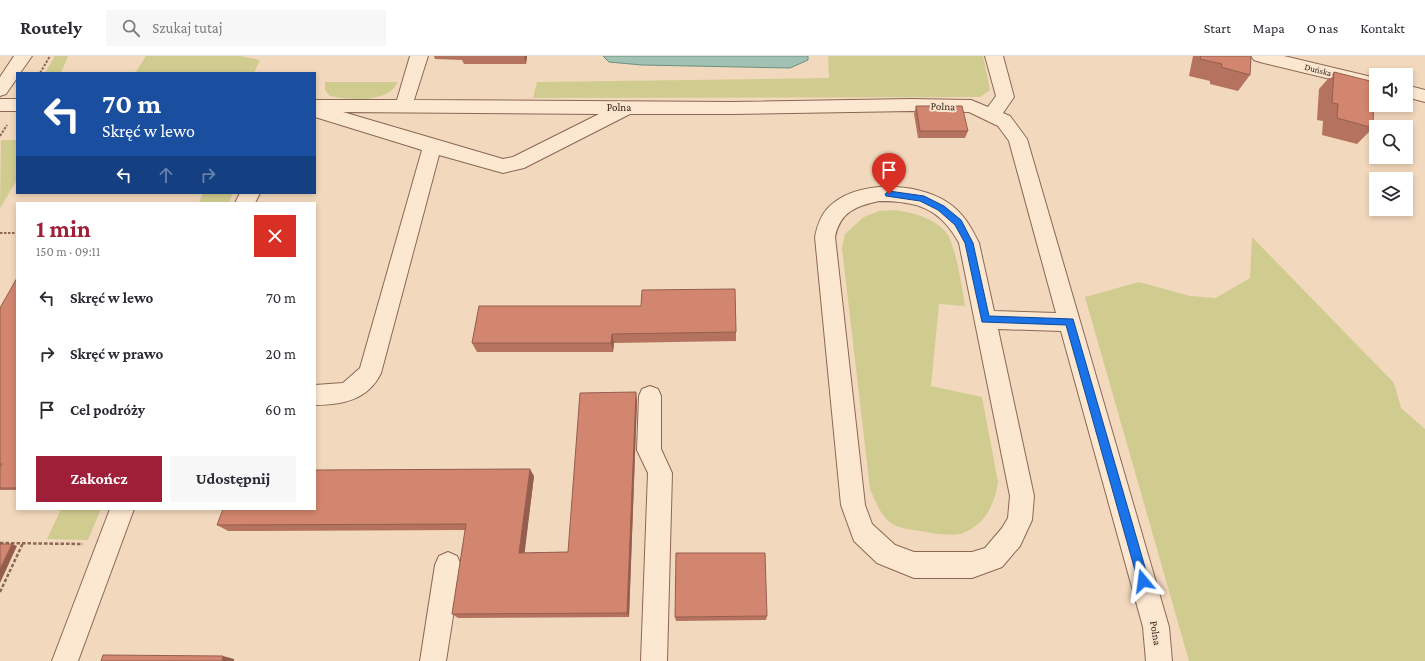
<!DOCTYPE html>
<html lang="pl">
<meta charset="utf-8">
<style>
:root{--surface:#fff;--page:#f7f7f7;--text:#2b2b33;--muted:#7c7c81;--line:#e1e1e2;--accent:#9f1f38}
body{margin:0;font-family:"Crimson Pro",serif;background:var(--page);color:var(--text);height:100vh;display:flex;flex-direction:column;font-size:15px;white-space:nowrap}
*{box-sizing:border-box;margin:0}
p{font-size:13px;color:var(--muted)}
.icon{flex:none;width:22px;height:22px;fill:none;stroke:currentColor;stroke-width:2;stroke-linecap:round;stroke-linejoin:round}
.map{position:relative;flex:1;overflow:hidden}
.panel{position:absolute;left:16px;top:146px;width:300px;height:308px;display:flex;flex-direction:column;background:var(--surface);border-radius:0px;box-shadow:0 2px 6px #0003}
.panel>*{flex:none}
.hud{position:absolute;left:16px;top:16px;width:300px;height:122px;border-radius:0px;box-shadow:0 2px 6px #0003;background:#1a4fa0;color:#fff;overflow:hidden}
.fabs{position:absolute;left:1369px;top:12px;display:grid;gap:8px}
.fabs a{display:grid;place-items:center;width:44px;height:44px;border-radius:0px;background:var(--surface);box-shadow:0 2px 6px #0003;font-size:20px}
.pin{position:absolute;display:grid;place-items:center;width:34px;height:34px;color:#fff;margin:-41px -17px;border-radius:50% 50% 50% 0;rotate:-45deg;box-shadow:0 0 4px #0007}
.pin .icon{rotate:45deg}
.me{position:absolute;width:44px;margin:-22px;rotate:344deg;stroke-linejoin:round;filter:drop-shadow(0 0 3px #0008)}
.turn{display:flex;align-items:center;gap:14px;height:84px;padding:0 20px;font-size:18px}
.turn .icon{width:52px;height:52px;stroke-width:2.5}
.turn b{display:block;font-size:28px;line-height:34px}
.lanes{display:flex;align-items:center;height:38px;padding:0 20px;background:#0003;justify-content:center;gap:20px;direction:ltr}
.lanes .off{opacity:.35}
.round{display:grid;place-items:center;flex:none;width:42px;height:42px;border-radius:0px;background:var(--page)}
.head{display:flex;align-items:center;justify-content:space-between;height:68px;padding:0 20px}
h1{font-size:24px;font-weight:700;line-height:30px;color:var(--accent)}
.button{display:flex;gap:8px;margin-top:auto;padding:8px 20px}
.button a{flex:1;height:46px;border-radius:0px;background:var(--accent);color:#fff;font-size:16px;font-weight:700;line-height:46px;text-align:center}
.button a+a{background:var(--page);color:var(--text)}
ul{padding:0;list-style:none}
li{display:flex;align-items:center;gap:12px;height:56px;padding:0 20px}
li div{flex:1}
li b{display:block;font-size:15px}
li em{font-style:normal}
header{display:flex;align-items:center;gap:24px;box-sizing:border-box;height:56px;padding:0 20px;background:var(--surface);border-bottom:1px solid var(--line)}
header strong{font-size:19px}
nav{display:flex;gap:22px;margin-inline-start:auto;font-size:14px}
.search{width:280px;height:36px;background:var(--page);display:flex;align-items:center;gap:10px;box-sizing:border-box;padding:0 14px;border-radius:0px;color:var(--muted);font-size:15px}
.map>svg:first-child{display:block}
.green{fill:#d0cc90}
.water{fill:#a1c2b2;stroke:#68917f}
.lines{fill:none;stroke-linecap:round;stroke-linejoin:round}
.minor-casing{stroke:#8b6754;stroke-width:2}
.path-far1{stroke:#8b6754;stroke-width:2;stroke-dasharray:2.5 1.5;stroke-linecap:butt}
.path{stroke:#8b6754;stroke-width:2.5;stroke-dasharray:3.5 2;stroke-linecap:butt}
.minor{fill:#fce7d1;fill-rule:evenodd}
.wall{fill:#b5735f}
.shaded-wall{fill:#945e4e}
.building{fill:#d3866f;stroke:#945e4e}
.route{fill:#1a73e8;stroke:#114b97}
.labels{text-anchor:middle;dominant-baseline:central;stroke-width:4;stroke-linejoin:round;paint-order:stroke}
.far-street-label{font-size:9px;fill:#39241b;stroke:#f8e4cd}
.street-label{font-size:11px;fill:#39241b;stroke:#f8e4cd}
</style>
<header>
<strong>Routely</strong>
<div class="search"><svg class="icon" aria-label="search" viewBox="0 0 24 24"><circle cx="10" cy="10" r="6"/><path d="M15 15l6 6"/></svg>Szukaj tutaj</div>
<nav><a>Start</a><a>Mapa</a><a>O nas</a><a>Kontakt</a></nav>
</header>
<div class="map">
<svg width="1425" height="605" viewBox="0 0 1425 605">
<rect width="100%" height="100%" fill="#f2d8bd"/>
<!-- green -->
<g class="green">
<path d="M55,0H68L61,17H45Z"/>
<path d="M146,0H240L260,4L254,17H135Z"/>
<path d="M828,0H983L990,34L980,41L533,42L537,26L829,22Z"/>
<path d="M325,26H398C387,48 349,44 330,40L325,34Z"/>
<path d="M1,84H17V124L0,152Z"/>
<path d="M203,137H233L229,147H199Z"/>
<path d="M895,154C913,157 932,161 945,175C956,188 962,232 965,250L939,248L931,330L982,341L998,426C995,448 984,471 960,478C950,480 931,477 920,475C912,474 898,472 891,467C880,459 875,444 870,433L842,192L845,178L864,161L879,155Z"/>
<path d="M1252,181L1394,327L1401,352L1425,373V605H1189L1085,241L1139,226L1190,240L1216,242L1250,222Z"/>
<path d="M61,453H101L88,484L47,483Z"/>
</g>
<!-- water -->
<path class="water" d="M603,0H808V4L790,12L642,9L609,6Z"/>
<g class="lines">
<!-- minor casing -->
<g class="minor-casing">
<g id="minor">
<path d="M14,0H32L20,17H17V22L6,38L0,40V21Z"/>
<path d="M410,0H428L414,44L731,46L911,43L971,44L988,51L996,40L985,0H1003L1014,41L1003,57L1010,60L1027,83L1169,571L1172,605H1146L1143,571L1061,275L998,273L1034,440L1032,464L1020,490L1002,511L972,522H914L877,507L854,485L841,449L815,181C817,171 820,161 827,153C854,123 916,126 947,146C963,156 971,171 979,187L994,255L1056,257L1009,85L998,70L969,56L911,55L731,58H630L524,112L503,117L439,99L381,317C368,344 342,349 315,349V329L343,327L360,312L422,94L315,61V44H397ZM343,56L599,58L513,101L503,103ZM879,145C917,145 940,152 959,187L1010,440L1008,462L1002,472L985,492L972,496H914L895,489L872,468L865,449L835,181C840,156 856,150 879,145Z"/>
<path d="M1251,0H1284L1376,22V34L1260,6L1254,4Z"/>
<path d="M1406,29L1425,34V46L1406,41Z"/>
<rect x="0" y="43" width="17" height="12"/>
<path d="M240,137H260L255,147H235Z"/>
<path d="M650,330L658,333L661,340V393L672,417L667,605H641L648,417L637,394L639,340L642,333Z"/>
<path d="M110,453H134L78,605H52Z"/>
<path d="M448,496L457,500L461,509L446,605H420L435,509L439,500Z"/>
</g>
</g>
<!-- path-far1 -->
<g class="path-far1">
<path d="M40,17L50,0"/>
<path d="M0,80L7,69"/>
<path d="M0,177H17"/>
</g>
<!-- path -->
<g class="path">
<path d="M0,487L83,488"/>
<path d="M0,536L23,487"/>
</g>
<!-- minor -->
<use href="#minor" class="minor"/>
</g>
<!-- wall -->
<g class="wall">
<path d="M434,0H527L526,8H464L462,4L435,3Z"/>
<path d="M1193,0H1251L1250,19L1238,35L1210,28V25L1189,20Z"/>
<path d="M1334,16L1373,72L1357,88L1322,79L1323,65L1317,64L1319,33Z"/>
<path d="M916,50L968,75L965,82H918L914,58Z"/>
<path d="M17,222V434H0V252Z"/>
<path d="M479,250L736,276V285L614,287L613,296H477L472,287Z"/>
<path d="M637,344L629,561L458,562L452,558L465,474L228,475L217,469L534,420L524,497L568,496Z"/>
<path d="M767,560L766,564L676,565L675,561Z"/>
</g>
<!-- shaded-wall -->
<g class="shaded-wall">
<path d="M524,0H527L526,8Z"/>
<path d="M612,278L614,287L613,296L611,287Z"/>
<path d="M636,336L637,344L629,561L627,557Z"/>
<path d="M530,413L534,420L524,502L519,497Z"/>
<path d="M12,488L17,490L0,527V513Z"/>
<path d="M223,600L234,603V605H222Z"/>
</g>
<!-- building -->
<g class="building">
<path d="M1201,0H1251L1250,19L1221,11L1222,8L1200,3Z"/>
<path d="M1334,16L1374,26L1373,72L1337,62L1338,48L1332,47Z"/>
<path d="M916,50H962L968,75H920Z"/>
<path d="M17,222V432H0V411L2,408H0V252Z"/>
<path d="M735,233L736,276L612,278L611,287H472L479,250H641L642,234Z"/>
<path d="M636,336L627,557L452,558L466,468L217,469L223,453H315V414L530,413L519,497L568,496L580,337Z"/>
<path d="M0,488H12L0,513Z"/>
<path d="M676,497H765L767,560L675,561Z"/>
<path d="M103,599L223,600L222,605H101Z"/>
</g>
<!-- route -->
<path class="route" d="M889,135L924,140L944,150L961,164L973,187L989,260L1073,263L1149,525L1147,529L1143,531L1139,529L1138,525L1066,269L982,266L965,187L955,169L938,154L920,145L886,140L885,138Z"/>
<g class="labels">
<!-- far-street labels -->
<g class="far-street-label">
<text transform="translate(1318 14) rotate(14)">Duńska</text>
</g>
<!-- street labels -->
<g class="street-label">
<text transform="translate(943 50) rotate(2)">Polna</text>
<text x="619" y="51">Polna</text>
<text transform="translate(1156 577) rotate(81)">Polna</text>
</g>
</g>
</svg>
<div class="fabs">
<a><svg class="icon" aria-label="sound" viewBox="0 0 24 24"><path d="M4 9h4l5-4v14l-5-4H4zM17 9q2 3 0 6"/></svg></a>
<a><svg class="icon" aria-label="search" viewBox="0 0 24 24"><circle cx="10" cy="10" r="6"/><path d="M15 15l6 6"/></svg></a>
<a><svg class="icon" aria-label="layers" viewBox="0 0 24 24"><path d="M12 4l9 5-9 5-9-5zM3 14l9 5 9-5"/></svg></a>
</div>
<div class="pin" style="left:889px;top:138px;background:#d93025"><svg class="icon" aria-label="arrive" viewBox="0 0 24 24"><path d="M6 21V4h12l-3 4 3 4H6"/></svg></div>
<svg class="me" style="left:1143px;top:525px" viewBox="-20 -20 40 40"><path d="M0-17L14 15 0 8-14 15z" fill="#1a73e8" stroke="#fff" stroke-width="4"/></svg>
<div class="hud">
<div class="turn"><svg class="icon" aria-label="left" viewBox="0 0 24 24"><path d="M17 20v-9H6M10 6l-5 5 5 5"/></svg><div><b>70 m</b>Skręć w lewo</div></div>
<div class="lanes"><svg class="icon" aria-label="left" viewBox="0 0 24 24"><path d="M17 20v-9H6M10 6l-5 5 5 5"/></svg><svg class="icon off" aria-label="ahead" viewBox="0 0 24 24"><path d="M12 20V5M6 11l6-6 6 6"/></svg><svg class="icon off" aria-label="right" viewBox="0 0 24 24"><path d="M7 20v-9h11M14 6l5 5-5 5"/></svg></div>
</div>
<section class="panel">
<div class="head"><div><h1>1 min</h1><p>150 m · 09:11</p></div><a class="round" style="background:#d93025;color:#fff"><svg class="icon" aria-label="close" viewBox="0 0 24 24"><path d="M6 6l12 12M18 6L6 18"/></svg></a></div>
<ul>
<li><svg class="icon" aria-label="left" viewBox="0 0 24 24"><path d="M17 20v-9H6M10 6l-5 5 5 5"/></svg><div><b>Skręć w lewo</b></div><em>70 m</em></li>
<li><svg class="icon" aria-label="right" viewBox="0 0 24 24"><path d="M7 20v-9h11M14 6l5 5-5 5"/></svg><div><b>Skręć w prawo</b></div><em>20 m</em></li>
<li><svg class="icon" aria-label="arrive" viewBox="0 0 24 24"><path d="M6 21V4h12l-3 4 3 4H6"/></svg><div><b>Cel podróży</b></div><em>60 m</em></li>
</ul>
<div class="button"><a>Zakończ</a><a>Udostępnij</a></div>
</section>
</div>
